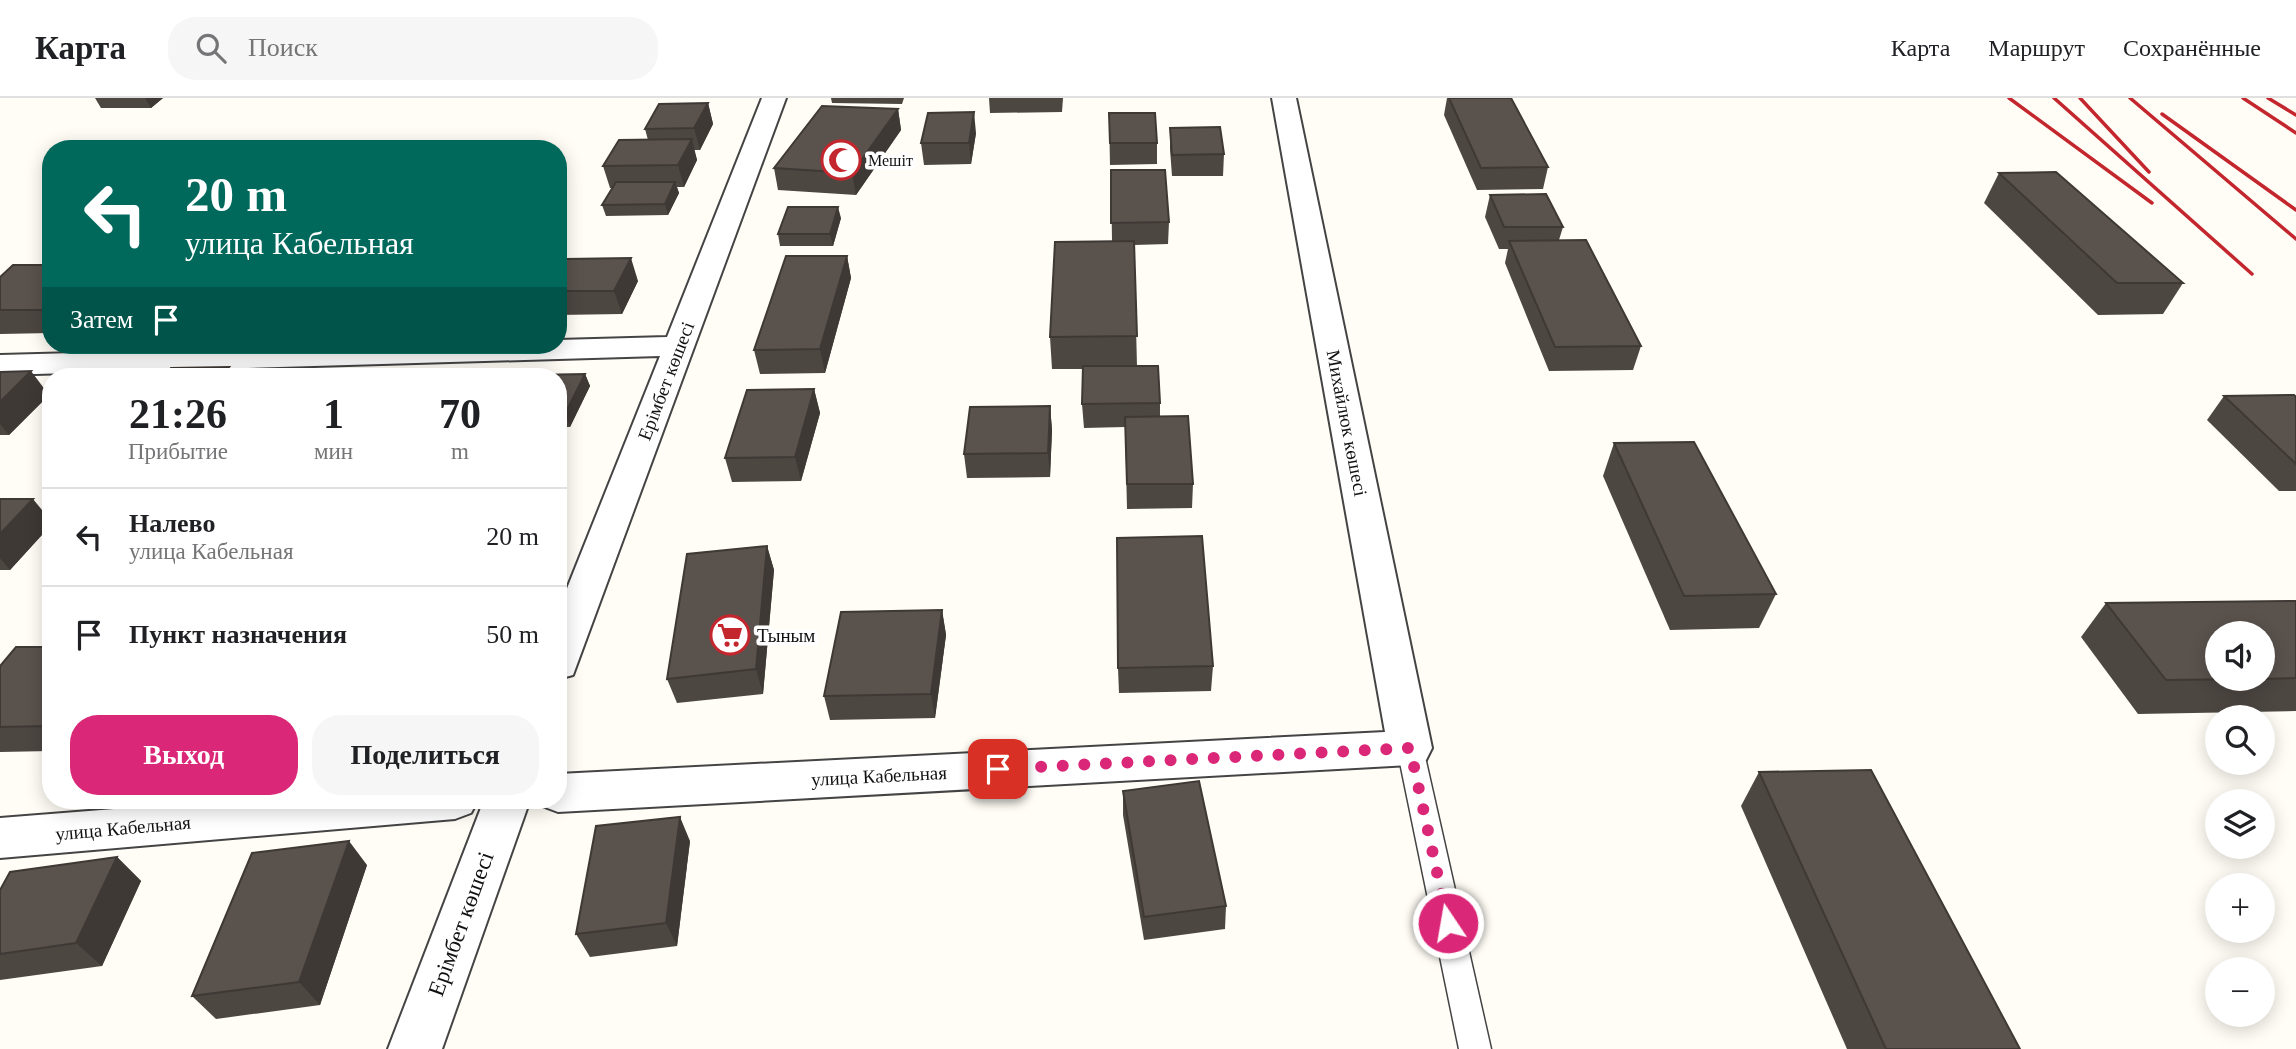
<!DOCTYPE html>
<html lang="ru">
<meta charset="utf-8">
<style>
:root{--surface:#fff;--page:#f6f6f6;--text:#202124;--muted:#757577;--line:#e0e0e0;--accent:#db2777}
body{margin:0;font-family:"Times New Roman",serif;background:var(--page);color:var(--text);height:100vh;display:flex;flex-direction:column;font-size:26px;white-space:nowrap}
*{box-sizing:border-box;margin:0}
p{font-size:23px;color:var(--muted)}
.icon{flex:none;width:38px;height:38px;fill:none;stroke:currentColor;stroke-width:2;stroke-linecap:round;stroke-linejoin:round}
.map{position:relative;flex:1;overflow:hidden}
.side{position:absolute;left:42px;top:270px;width:525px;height:441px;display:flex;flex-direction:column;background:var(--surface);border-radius:28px;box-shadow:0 4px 18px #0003}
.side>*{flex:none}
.hud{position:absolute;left:42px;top:42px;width:525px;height:214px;border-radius:28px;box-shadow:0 4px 18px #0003;background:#00695c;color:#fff;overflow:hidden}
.buttons{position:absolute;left:2205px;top:523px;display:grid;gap:14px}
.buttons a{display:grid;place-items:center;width:70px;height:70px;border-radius:50%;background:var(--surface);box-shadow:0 4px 18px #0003;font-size:35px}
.pin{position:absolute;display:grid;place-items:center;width:60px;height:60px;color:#fff;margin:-30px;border-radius:14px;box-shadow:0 4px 10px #0006}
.me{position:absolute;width:77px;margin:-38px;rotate:348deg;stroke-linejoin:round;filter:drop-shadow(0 0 5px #0008)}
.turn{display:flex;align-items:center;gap:24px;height:147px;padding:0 28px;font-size:32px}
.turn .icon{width:91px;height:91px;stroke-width:2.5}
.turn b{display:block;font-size:49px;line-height:60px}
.then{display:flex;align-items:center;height:66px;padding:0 28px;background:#0003;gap:14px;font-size:26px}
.eta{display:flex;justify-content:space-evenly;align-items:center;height:119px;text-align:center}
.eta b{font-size:42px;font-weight:700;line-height:49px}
.cta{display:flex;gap:14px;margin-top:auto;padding:14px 28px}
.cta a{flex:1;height:80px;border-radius:28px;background:var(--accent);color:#fff;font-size:28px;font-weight:700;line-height:80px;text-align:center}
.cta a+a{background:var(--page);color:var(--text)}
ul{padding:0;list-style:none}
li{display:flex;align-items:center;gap:21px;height:98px;padding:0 28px;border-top:2px solid var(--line)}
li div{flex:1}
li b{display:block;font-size:26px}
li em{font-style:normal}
header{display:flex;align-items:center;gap:42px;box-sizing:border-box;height:98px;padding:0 35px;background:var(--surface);border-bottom:2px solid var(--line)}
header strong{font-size:33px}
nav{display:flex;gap:38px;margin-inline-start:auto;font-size:24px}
.search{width:490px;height:63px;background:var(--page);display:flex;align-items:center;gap:18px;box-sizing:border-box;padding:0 24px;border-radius:28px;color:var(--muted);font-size:26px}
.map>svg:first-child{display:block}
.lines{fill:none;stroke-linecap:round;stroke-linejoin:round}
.lane-casing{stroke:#444;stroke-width:3}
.street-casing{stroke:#444;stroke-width:4}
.lane{fill:#fff;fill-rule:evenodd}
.street{fill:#fff;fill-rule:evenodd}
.rail{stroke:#c4262e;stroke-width:3.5}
.wall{fill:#4d4742}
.shaded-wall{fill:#3f3936}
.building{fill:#5a524d;stroke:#3f3936;stroke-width:2}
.route{stroke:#db2777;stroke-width:12;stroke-dasharray:0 21.6}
.labels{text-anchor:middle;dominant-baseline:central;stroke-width:7;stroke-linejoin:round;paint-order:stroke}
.far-poi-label{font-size:16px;fill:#111;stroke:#fff;text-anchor:start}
.street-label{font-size:19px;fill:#111;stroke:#fff}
.poi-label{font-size:19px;fill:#111;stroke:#fff;text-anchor:start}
.near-street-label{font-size:23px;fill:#111;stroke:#fff}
</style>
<header>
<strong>Карта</strong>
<div class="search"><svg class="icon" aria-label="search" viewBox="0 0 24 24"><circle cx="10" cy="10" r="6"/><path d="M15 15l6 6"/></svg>Поиск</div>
<nav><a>Карта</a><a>Маршрут</a><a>Сохранённые</a></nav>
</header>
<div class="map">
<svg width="2296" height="951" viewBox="0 0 2296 951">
<rect width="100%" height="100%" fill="#fffdf5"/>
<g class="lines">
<!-- lane casing -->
<g class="lane-casing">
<path id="lane" d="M1410,640L1419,643L1423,650L1491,951H1459L1397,650L1401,643Z"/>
</g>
<!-- street casing -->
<g class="street-casing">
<g id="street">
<path d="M762,0H786L573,577L558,581V513L660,258L0,277V257L385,247H558V242L667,239Z"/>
<path d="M1272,0H1296L1432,650L1426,662L1410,667L558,714L542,708L539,702H558V676L1385,634Z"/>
<path d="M228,702H478L471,715L455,721L0,760V720Z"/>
<path d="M484,702H530L442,951H388Z"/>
</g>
</g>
<!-- lane -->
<use href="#lane" class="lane"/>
<!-- street -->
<use href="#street" class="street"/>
<!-- rail -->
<g class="rail">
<path d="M2009,0L2152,105"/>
<path d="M2054,0L2252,176"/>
<path d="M2080,0L2149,74"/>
<path d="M2130,0L2296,141"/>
<path d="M2243,0L2296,35"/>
<path d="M2268,0L2296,17"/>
<path d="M2162,16L2296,112"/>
</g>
</g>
<!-- wall -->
<g class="wall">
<path d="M95,0H163L151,10H101Z"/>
<path d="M831,0H904L902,6L832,5Z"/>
<path d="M989,0H1063L1062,14L990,15Z"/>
<path d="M1447,0H1511L1548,69L1543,91L1477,92L1444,17Z"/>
<path d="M708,5L713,26L700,52H694L697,62L684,89H677L679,95L668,117L606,118L602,107L612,90H610L603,68L648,42L645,31Z"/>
<path d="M898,11L901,32L856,97L778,92L774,70Z"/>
<path d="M1109,15L1157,45V66L1110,67Z"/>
<path d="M1170,30L1224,56L1223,78H1172L1170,51Z"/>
<path d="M976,35L971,66L924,67L921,45Z"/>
<path d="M1111,72L1169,124L1168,146L1134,147L1137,268L1160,305V319L1193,386L1192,410L1127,411L1125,329L1084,330L1082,306L1083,271H1052L1050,239L1112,143Z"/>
<path d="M1999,75L2183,185L2163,216L2098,217L1984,105Z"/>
<path d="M1490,97L1563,129L1559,142L1641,248L1633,272L1549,273L1505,165L1508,151H1499L1485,119Z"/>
<path d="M841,120L833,148H780L778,136Z"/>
<path d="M847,158L851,180L825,275L760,276L754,252Z"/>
<path d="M51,167V235L0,236V179Z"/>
<path d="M558,172L638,183L622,216L558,217Z"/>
<path d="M0,274L49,297L9,337H0Z"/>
<path d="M585,276L590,288L570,329H558V278Z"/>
<path d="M814,291L820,315L801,383L732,384L725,360Z"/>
<path d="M2224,298L2296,299V393H2279L2207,322Z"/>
<path d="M1050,308L1052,332L1050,379L967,380L964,356Z"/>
<path d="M1614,345L1776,496L1759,530L1670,532L1603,378Z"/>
<path d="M0,401L51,423V427L10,472H0Z"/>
<path d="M767,448L774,472L763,596L677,605L667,581Z"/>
<path d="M2296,503V613L2138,616L2081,539L2106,505Z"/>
<path d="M942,512L946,537L935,620L830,622L824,598Z"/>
<path d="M51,549V653L0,654V568Z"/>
<path d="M1213,568L1211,593L1119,595L1118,570Z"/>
<path d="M1759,674L2020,951H1847L1741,708Z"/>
<path d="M1123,693L1226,808L1225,831L1144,842L1123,717Z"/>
<path d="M690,743L677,848L590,859L576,836Z"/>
<path d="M117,759L141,783L102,868L0,882V792Z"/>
<path d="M367,767L320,907L216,921L192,898Z"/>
</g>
<!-- shaded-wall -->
<g class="shaded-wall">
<path d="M145,0H163L151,10Z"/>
<path d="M708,5L713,26L700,52L694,30Z"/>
<path d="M898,11L901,32L856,97L852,75Z"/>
<path d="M974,14L976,35L971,66L969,45Z"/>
<path d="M692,41L697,62L684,89L678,67Z"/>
<path d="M675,84L679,95L668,117L665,106Z"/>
<path d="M838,109L841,120L833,148L830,136Z"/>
<path d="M847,158L851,180L825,275L820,251Z"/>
<path d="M631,160L638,183L622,216L614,193Z"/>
<path d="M51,204V224L42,212Z"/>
<path d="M229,269L235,278H221Z"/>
<path d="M31,273L49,297L9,337L0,326V304Z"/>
<path d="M585,276L590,288L570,329L565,316Z"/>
<path d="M814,291L820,315L801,383L795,359Z"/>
<path d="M1050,308L1052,332L1050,379L1048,355Z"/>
<path d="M33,401L51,423V427L10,472L0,460V436Z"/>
<path d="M767,448L774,472L763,596L756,571Z"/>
<path d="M942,512L946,537L935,620L931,596Z"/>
<path d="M680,719L690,743L677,848L666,825Z"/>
<path d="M349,743L367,767L320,907L299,884Z"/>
<path d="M117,759L141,783L102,868L76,845Z"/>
</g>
<!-- building -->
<g class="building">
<path d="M1449,0H1511L1548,69L1481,70Z"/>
<path d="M708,5L694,30L645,31L659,6Z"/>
<path d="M822,8L898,11L852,75L774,70Z"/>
<path d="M974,14L969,45H921L928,15Z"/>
<path d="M1109,15H1155L1157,45H1110Z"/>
<path d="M1220,29L1224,56L1172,57L1170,30Z"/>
<path d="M692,41L678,67L603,68L619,42Z"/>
<path d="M1111,72H1165L1169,124L1111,125Z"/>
<path d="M2056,74L2183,185H2117L1999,75Z"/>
<path d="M616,84H675L665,106L602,107Z"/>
<path d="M1546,96L1563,129H1504L1490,97Z"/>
<path d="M788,109H838L830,136H778Z"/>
<path d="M1586,142L1641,248L1555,249L1509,143Z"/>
<path d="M1134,143L1137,238L1050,239L1055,144Z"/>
<path d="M786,158H847L820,251L754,252Z"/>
<path d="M631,160L614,193H558V172L565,161Z"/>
<path d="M13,167H51V204L42,212H0V179Z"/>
<path d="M1083,268H1158L1160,305L1082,306Z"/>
<path d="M229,269L221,278H164L171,270Z"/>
<path d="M31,273L0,304V274Z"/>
<path d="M585,276L565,316H558V278H532V277Z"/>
<path d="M814,291L795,359L725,360L747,292Z"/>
<path d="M2294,297L2296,299V366L2224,298Z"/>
<path d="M1050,308L1048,355L964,356L970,309Z"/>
<path d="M1188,318L1193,386H1127L1125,319Z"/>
<path d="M1694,344L1776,496L1684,498L1614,345Z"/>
<path d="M0,401H33L0,436Z"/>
<path d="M1202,438L1213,568L1118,570L1117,440Z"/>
<path d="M767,448L756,571L667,581L687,456Z"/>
<path d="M2296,503V580L2263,581V536H2217V581H2246L2166,582L2106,505Z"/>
<path d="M942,512L931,596L824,598L841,514Z"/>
<path d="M16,549H51V628L0,629V568Z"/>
<path d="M1871,672L2020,951H1886L1759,674Z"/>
<path d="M1199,683L1226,808L1144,819L1123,693Z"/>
<path d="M680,719L666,825L576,836L596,728Z"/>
<path d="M349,743L299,884L192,898L252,755Z"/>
<path d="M117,759L76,845L0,856V792L10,774Z"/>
</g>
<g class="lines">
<!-- route -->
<path class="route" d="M998,671L1410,650L1448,825"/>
</g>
<!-- icons -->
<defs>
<g id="mosque-ring" transform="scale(2.0125)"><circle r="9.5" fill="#fff" stroke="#c4262e" stroke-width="1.5"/><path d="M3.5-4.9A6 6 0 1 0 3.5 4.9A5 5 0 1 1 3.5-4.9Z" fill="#c4262e"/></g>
<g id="supermarket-ring" transform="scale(2.0125)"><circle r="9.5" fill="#fff" stroke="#c4262e" stroke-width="1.5"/><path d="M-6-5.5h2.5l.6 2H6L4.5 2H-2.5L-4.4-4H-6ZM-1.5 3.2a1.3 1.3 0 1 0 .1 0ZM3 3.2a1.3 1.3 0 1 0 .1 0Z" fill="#c4262e"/></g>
</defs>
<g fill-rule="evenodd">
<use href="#mosque-ring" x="841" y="62"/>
<use href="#supermarket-ring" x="730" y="537"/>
</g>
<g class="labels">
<!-- far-poi labels -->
<g class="far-poi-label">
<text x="868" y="62">Мешіт</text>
</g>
<!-- street labels -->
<g class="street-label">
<text transform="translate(666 283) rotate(-69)">Ерімбет көшесі</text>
<text transform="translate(1347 325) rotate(79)">Михайлюк көшесі</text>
<text transform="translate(879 678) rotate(-3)">улица Кабельная</text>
<text transform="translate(123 730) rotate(-5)">улица Кабельная</text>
</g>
<!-- poi labels -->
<g class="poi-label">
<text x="757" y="537">Тыным</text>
</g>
<!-- near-street labels -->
<g class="near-street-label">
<text transform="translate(461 826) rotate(-70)">Ерімбет көшесі</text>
</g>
</g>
</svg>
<div class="buttons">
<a><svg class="icon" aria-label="sound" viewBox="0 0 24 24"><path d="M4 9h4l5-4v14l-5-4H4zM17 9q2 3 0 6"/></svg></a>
<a><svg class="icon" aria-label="search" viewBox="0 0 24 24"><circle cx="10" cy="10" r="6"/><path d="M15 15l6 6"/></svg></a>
<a><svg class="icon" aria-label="layers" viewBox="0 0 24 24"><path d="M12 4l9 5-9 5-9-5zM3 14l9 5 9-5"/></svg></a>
<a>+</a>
<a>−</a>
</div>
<div class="pin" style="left:998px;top:671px;background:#d93025"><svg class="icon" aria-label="arrive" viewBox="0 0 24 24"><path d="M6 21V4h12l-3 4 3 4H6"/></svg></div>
<svg class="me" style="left:1448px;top:825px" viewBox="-20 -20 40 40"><circle r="17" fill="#db2777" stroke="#fff" stroke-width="3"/><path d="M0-11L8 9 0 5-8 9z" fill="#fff"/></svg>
<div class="hud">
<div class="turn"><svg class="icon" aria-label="left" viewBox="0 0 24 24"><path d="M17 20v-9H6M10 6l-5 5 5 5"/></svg><div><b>20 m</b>улица Кабельная</div></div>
<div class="then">Затем<svg class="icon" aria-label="arrive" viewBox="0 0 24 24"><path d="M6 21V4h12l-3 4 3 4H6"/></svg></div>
</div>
<section class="side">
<div class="eta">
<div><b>21:26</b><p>Прибытие</p></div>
<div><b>1</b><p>мин</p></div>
<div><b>70</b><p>m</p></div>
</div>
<ul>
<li><svg class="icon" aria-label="left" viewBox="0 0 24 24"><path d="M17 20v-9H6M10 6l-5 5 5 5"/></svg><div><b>Налево</b><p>улица Кабельная</p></div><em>20 m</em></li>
<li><svg class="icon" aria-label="arrive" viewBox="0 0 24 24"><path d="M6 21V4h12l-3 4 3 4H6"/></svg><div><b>Пункт назначения</b></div><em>50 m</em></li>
</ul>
<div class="cta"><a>Выход</a><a>Поделиться</a></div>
</section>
</div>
